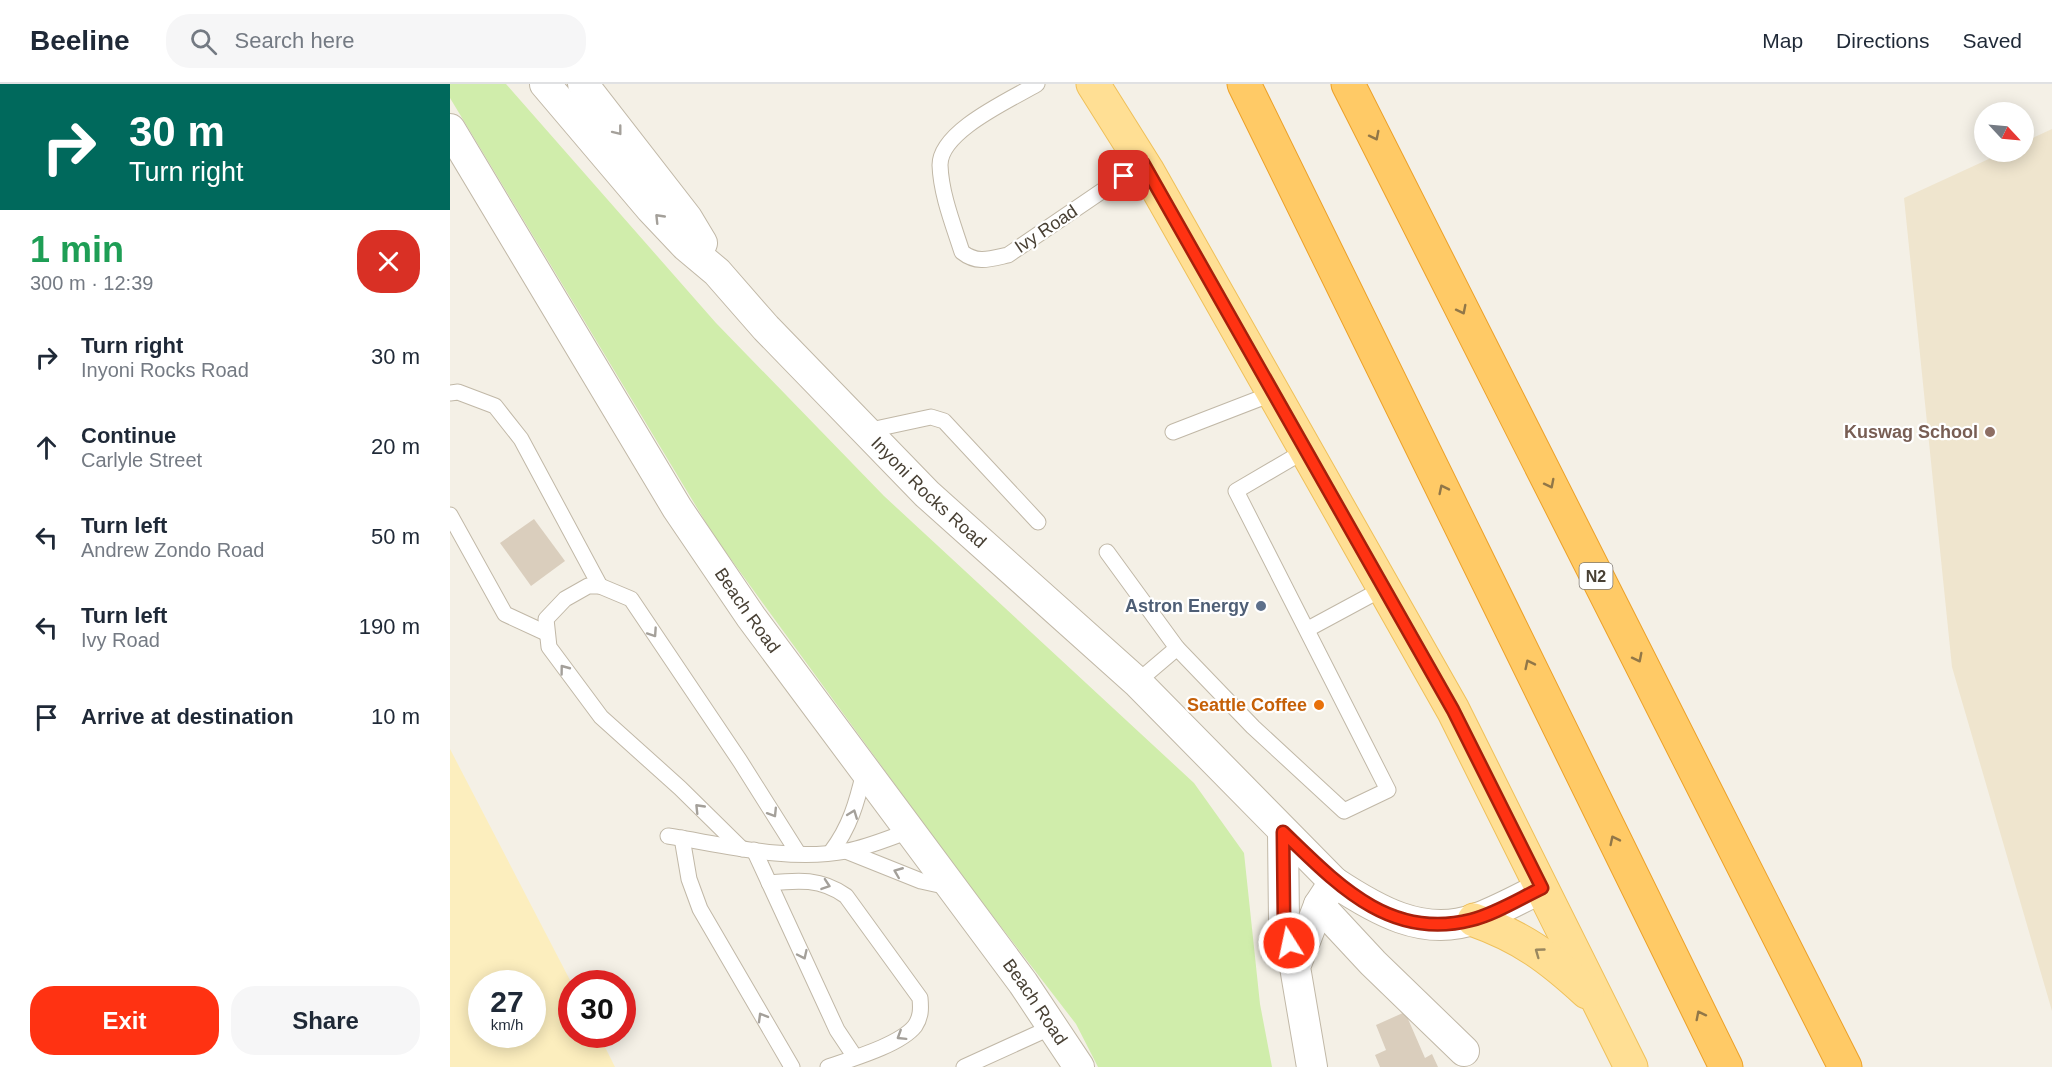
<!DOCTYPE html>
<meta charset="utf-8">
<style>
:root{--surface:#fff;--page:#f6f6f7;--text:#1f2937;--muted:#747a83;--line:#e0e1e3;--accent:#ff3212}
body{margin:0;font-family:Arial,sans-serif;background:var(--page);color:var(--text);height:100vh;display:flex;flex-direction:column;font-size:22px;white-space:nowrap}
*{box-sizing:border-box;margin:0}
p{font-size:20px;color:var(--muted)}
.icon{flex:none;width:33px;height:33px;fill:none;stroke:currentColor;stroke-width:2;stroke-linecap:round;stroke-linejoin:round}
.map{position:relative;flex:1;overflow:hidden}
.panel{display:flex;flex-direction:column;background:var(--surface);width:450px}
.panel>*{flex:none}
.guide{background:#00695c;color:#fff;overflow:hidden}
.needle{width:39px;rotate:116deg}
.fabs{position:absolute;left:1524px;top:18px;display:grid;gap:12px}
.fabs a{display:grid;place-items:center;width:60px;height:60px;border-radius:50%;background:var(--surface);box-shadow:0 3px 15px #0003;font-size:30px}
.speed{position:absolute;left:18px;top:886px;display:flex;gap:12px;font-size:30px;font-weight:700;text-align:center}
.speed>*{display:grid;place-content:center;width:78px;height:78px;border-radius:50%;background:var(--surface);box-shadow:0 3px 15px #0003;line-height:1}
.speed small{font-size:15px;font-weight:400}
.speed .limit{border:9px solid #d22;background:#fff;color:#111}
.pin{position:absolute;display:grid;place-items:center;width:51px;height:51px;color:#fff;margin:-26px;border-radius:12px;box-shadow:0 3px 9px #0006}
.me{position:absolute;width:66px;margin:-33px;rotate:350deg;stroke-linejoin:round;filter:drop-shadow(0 0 4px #0008)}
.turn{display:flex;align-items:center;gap:21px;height:126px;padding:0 30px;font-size:27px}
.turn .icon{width:78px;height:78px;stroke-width:2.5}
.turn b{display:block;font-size:42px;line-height:51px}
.round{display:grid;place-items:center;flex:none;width:63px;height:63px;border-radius:24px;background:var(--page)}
.summary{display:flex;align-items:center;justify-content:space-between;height:102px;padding:0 30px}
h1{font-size:36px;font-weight:700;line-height:45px;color:#1e9e55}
.cta{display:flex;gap:12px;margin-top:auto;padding:12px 30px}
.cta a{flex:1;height:69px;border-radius:24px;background:var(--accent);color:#fff;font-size:24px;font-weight:700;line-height:69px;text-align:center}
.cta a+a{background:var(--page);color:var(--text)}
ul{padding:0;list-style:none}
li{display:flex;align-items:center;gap:18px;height:90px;padding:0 30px}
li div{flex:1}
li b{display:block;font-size:22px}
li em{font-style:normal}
header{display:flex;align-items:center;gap:36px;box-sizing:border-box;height:84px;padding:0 30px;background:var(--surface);border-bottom:2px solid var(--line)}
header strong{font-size:28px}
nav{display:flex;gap:33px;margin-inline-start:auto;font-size:21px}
.search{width:420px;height:54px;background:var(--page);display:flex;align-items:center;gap:15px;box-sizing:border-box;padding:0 21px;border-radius:24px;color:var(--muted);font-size:22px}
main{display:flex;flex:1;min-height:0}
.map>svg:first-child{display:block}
.education{fill:#efe5ce}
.green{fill:#d0edab}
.sand{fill:#fceebe;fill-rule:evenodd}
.building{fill:#dacebd}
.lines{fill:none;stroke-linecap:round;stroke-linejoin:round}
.service-casing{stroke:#c1b8a7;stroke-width:17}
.minor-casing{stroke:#c1b8a7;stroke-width:32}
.primary-casing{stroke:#efc05a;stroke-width:35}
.motorway-casing{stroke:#eca129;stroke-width:35}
.service{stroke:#fff;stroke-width:15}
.minor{stroke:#fff;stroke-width:30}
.primary{stroke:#ffdf94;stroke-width:33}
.motorway{stroke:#ffca66;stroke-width:33}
.oneway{stroke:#a4a09a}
.oneway2{stroke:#917748}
.oneway3{stroke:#9a885f}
.route-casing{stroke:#a6200c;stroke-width:15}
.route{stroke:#ff3212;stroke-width:10}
.education-dot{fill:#8d6e63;stroke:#fff;stroke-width:2}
.service-dot{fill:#5c6f8a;stroke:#fff;stroke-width:2}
.food-dot{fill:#e8710a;stroke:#fff;stroke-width:2}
.labels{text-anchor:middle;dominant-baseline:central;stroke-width:4.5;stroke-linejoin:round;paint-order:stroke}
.shield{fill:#fff;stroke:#7f7971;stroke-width:1.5}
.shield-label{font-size:16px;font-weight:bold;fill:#484034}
.street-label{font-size:18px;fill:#484034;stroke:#fff}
.education-label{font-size:18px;font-weight:bold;fill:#785e54;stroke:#fff;text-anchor:end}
.service-label{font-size:18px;font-weight:bold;fill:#4e5e75;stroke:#fff;text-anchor:end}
.food-label{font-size:18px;font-weight:bold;fill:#c56008;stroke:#fff;text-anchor:end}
</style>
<header>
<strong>Beeline</strong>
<div class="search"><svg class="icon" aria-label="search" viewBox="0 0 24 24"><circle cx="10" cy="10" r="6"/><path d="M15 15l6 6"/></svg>Search here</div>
<nav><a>Map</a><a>Directions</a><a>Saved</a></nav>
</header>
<main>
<section class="panel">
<div class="guide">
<div class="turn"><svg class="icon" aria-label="right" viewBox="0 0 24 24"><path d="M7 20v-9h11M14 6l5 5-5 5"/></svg><div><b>30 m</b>Turn right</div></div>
</div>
<div class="summary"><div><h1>1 min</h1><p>300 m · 12:39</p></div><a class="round" style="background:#d93025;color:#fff"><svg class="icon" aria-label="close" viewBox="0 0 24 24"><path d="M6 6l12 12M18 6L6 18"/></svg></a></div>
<ul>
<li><svg class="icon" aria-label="right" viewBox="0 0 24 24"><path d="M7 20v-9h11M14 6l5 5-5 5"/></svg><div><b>Turn right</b><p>Inyoni Rocks Road</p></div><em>30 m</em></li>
<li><svg class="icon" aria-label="ahead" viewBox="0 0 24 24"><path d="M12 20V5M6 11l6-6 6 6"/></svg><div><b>Continue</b><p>Carlyle Street</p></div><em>20 m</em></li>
<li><svg class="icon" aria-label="left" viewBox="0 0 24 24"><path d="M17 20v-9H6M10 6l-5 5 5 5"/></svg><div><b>Turn left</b><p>Andrew Zondo Road</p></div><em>50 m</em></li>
<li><svg class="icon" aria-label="left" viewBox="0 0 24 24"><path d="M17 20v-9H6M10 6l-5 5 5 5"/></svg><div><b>Turn left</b><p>Ivy Road</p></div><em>190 m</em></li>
<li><svg class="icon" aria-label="arrive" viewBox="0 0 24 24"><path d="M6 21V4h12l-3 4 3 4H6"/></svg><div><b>Arrive at destination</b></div><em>10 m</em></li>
</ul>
<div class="cta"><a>Exit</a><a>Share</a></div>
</section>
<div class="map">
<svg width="1602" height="983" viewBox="0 0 1602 983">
<rect width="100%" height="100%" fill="#f4f0e6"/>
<!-- education -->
<path class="education" d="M1602,45V927L1502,583L1454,114L1554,68H1574V58Z"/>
<!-- green -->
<path class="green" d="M0,0H56L266,239L434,412L744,699L794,769L810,920L822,983H648L626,940L508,787L264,452L0,14Z"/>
<!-- sand -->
<path class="sand" d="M0,665L122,900V951H149L165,983H0ZM32,900H82V951H32Z"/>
<!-- building -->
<g class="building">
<path d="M84,435L115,477L81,502L50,459Z"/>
<path d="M955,928L975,974L982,970L988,983H930L925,971L936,966L926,941Z"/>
</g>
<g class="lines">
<!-- service casing -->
<g class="service-casing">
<g id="service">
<path d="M587,0C560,16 490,47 490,81C491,110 503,140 512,168C527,180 540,175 558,171L693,79"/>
<path d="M0,309L8,308L45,322L71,355L150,502"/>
<path d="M416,347L481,333L494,337L588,438"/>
<path d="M723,348L824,309"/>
<path d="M0,431L55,530L96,549"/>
<path d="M657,468L727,564L687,598"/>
<path d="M858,545L934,504"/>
<path d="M727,564L803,643L894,727L938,706L786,407L856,366"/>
<path d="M218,752C275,761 339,778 397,767C418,763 439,754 459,747"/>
<path d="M232,754L239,795L250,825L342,983"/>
<path d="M292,765L230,704L151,633L99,563L96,535L115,515L138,502H150L181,515L290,677L348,769"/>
<path d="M304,766L387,946L405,973"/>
<path d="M396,767L471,797L498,803"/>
<path d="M381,768C400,743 407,718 414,688"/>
<path d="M319,799C348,796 371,794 396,812L470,914C471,925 471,933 465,942C450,961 401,975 378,983"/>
<path d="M514,983L602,943"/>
</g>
</g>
<!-- minor casing -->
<g class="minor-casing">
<g id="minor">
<path id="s1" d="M95,0L201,125L236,162L267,188L316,244L477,410L687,598L884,798"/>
<path d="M133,0L237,134L252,159"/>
<path id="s2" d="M0,45L227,424L301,533L573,899L629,983"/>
<path d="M833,748L834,838L845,883"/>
<path d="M869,821L923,879L1014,967"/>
<path d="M862,983L845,883L869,821L884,798C925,825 973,854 1025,835C1048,827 1070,814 1092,804"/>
</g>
</g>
<!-- primary casing -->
<g class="primary-casing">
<g id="primary">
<path d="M643,0L697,86L1003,626L1181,983"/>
<path d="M1024,836C1072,853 1100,874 1137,908"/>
</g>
</g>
<!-- motorway casing -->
<g class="motorway-casing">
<g id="motorway">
<path d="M794,0L1276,983"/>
<path d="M898,0L1395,983"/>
</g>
</g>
<!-- service -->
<use href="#service" class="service"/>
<!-- minor -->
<use href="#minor" class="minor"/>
<!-- primary -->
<use href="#primary" class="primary"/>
<!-- motorway -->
<use href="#motorway" class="motorway"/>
</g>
<!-- one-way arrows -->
<defs><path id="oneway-chevron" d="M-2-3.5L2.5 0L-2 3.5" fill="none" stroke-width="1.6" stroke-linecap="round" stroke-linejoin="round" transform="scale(1.5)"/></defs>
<g class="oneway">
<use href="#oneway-chevron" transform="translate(168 47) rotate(52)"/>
<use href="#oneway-chevron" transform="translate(209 134) rotate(-134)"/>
<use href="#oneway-chevron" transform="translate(203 549) rotate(56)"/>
<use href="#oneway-chevron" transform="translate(114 585) rotate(-127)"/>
<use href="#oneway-chevron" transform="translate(249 724) rotate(-134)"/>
<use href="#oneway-chevron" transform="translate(323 729) rotate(58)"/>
<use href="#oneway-chevron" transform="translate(403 730) rotate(-69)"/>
<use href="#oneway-chevron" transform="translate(448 788) rotate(-158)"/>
<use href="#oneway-chevron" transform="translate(376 801) rotate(19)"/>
<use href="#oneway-chevron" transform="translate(353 871) rotate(65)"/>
<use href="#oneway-chevron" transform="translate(312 933) rotate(-120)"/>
<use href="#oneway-chevron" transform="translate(451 952) rotate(148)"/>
</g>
<g class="oneway2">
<use href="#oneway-chevron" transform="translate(925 52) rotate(63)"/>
<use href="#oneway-chevron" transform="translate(1012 226) rotate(63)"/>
<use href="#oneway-chevron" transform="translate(1100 400) rotate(63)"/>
<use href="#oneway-chevron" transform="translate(993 405) rotate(-116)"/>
<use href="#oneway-chevron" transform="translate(1188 574) rotate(63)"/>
<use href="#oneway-chevron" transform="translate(1079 580) rotate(-116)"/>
<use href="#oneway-chevron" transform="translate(1164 756) rotate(-116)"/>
<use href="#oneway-chevron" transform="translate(1250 931) rotate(-117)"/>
</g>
<use class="oneway3" href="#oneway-chevron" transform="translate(1089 868) rotate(-144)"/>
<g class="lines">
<!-- route casing -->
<g class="route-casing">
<path id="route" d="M674,92L693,79L697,86L1003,626L1092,804C1069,815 1045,830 1021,836C939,857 886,799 833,748L834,838L839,859"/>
</g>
<!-- route -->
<use href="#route" class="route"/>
</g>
<!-- markers -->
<circle class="education-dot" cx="1540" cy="348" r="6"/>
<circle class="service-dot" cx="811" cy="522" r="6"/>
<circle class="food-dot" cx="869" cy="621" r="6"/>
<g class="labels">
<!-- shield labels -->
<rect class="shield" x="1129.5" y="479" width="33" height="26" rx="4.5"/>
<g class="shield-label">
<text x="1146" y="492">N2</text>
</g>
<!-- street labels -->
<g class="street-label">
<text transform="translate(596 145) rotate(-34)">Ivy Road</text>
<text stroke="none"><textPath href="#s1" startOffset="561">Inyoni Rocks Road</textPath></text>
<text stroke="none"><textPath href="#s2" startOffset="566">Beach Road</textPath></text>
<text stroke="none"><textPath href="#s2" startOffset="1052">Beach Road</textPath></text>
</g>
<!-- education labels -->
<g class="education-label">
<text x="1528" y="348">Kuswag School</text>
</g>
<!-- service labels -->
<g class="service-label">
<text x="799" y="522">Astron Energy</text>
</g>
<!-- food labels -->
<g class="food-label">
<text x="857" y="621">Seattle Coffee</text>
</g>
</g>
</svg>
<div class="fabs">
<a><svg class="needle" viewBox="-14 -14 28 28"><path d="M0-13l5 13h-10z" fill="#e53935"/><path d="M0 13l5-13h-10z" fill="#747a83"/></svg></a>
</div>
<div class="speed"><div>27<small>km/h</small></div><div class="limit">30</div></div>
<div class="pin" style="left:674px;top:92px;background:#d93025"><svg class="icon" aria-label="arrive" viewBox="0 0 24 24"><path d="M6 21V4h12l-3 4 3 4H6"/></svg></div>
<svg class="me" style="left:839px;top:859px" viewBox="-20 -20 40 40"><circle r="17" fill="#ff3212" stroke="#fff" stroke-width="3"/><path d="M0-11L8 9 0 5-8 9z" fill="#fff"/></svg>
</div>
</main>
